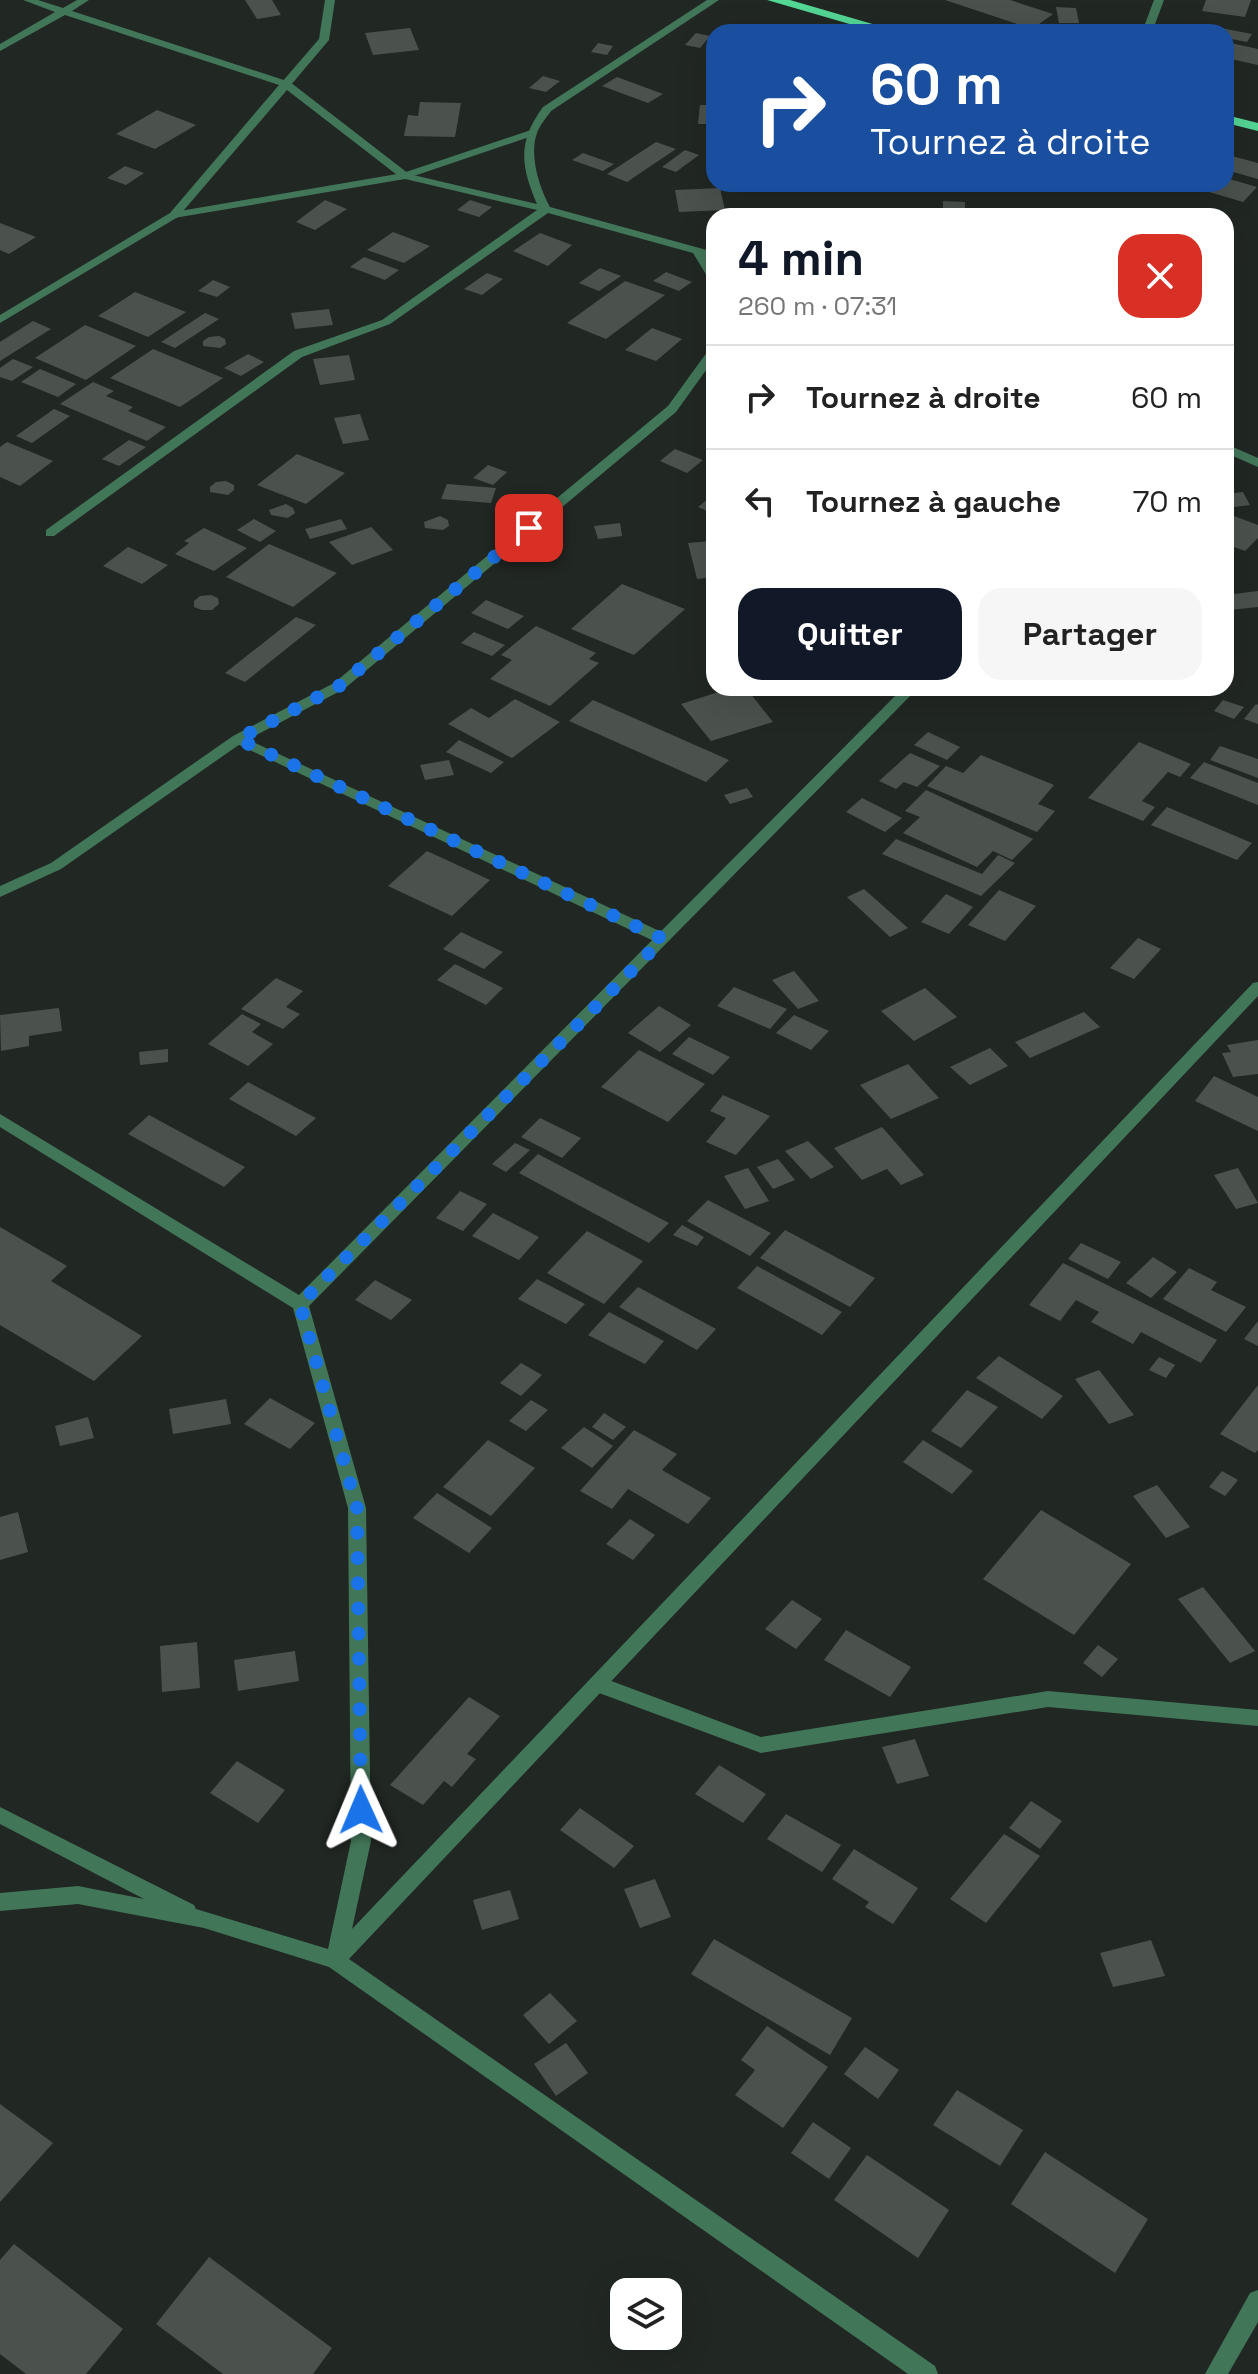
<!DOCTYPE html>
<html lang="fr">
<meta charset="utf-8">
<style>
:root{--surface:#fff;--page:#f6f6f6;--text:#222;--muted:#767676;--line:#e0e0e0;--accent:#111827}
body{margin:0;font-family:"Space Grotesk",sans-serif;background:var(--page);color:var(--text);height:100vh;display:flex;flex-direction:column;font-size:30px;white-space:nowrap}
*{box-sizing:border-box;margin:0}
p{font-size:26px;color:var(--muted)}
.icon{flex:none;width:44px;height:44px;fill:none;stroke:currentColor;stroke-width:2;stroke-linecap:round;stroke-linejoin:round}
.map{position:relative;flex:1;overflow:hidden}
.sheet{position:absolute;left:706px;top:208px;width:528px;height:488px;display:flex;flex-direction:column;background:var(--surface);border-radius:24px;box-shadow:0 8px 32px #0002}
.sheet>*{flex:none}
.hud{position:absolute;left:706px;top:24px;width:528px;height:168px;border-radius:24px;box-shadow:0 8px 32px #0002;background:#1a4fa0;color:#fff;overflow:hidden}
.controls{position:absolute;left:610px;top:2278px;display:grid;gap:16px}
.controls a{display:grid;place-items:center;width:72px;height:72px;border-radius:16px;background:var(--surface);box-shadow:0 8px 32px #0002;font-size:40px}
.pin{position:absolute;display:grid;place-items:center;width:68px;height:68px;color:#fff;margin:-34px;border-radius:16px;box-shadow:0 4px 12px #0006}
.me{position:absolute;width:88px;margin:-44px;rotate:359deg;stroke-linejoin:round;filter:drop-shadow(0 0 6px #0008)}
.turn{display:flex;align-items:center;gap:28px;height:168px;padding:0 32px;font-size:36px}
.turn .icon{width:104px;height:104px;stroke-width:2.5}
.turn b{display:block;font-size:56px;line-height:68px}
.round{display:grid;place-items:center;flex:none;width:84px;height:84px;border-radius:24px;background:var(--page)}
.head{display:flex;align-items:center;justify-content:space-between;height:136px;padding:0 32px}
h1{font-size:48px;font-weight:700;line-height:60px;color:var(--accent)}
.cta{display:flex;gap:16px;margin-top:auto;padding:16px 32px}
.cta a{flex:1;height:92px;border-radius:24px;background:var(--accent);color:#fff;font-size:32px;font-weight:700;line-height:92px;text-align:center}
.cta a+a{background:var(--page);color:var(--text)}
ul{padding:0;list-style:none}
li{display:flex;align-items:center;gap:24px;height:104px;padding:0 32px;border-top:2px solid var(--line)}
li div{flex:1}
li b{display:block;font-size:30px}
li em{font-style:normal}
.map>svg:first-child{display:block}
.building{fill:#4b524d}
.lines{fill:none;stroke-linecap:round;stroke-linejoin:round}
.service{fill:#427659;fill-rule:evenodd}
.minor{fill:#427659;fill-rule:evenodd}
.trunk{fill:#54d695;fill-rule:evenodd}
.route{stroke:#1a73e8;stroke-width:14;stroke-dasharray:0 25.2}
</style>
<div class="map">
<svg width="1258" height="2374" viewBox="0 0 1258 2374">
<rect width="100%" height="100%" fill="#212723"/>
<!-- building -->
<g class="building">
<path d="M245,0H272L281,15L257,19Z"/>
<path d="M945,0H1010L1053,14L1032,29Z"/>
<path d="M1206,0H1251L1245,17L1202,11Z"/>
<path d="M1056,7L1076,8L1079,23H1059Z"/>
<path d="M410,28L419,50L373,55L365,33Z"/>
<path d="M1221,28L1226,29L1252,34L1247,42L1226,38V32H1219Z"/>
<path d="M696,33L710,36L700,48L685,45Z"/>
<path d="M1226,42L1258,49V65L1226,58Z"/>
<path d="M598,43L613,46L607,55L591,52Z"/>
<path d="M543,76L560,81L546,92L529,88Z"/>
<path d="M617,77L663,94L648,103L602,86Z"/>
<path d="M420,102L461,103L455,137L404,136L408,115L418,116Z"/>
<path d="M700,105H714V124H698Z"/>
<path d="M157,110L196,125L155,149L116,134Z"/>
<path d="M656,142L676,149L627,182L607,174Z"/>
<path d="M685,150L699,155L676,172L662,167Z"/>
<path d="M583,153L614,164L603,171L572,160Z"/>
<path d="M1228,155L1258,163V179L1226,170Z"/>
<path d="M125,166L144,173L126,185L107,178Z"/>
<path d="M1226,178L1257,187L1243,202L1199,189L1204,184H1226Z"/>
<path d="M720,188L725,210L679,212L675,190Z"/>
<path d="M325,200L347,209L315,230L296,222Z"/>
<path d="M470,200L492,207L479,217L457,210Z"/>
<path d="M943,201L965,202V216L943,215Z"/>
<path d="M838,210V216H798V211Z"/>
<path d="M0,223L36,237L9,254L0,250Z"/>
<path d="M393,232L430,246L404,263L367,250Z"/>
<path d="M540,233L572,245L548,266L513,251Z"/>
<path d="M364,257L399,270L385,280L350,267Z"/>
<path d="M600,268L621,276L599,291L579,283Z"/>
<path d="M666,272L692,282L679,291L653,281Z"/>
<path d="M487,273L503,279L482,295L464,289Z"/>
<path d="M213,280L230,287L217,297L198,291Z"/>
<path d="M625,281L665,295L606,339L567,323Z"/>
<path d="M135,292L186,312L148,337L98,316Z"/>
<path d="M329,309L333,325L295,329L291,313Z"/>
<path d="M205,313L219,319L175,348L161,342Z"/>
<path d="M33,321L51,329L0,361V342Z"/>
<path d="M85,325L136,346L86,380L35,358Z"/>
<path d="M652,328L682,339L656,361L625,350Z"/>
<path d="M219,336L225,339L226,344L220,348L203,346V341L209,337Z"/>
<path d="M153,349L223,378L180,407L110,378Z"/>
<path d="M248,354L264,362L241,376L224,368Z"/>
<path d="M349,355L355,380L320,385L313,359Z"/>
<path d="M13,359L33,367L12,381L0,377V368Z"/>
<path d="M40,369L76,384L58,397L21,382Z"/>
<path d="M93,382L114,391L106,396L133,407L128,411L166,427L147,441L60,404Z"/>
<path d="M54,409L70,416L32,443L16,436Z"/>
<path d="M360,414L369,440L343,444L334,418Z"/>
<path d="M129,440L146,447L119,466L102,459Z"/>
<path d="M7,442L53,461L20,486L0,477V447Z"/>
<path d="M675,449L703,460L687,473L660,461Z"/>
<path d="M297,454L345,473L306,504L257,485Z"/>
<path d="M488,465L507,472L493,485L473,478Z"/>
<path d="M226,481L234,485V490L228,495L210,492V487L216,482Z"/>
<path d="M447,484L496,488L491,503L441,499Z"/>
<path d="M1243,492L1250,505L1226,508V494Z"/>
<path d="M714,494V514L698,507Z"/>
<path d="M286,504L293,508L295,513L288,518L271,515L269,510Z"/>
<path d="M1226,513L1258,525V538L1245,551L1226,544Z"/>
<path d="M440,516L448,520L449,526L443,530L425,528L424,522Z"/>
<path d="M254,519L276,531L260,542L237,530Z"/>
<path d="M341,519L347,529L310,539L305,529Z"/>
<path d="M620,523L622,536L598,539L594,526Z"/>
<path d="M371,527L393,550L352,565L329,542Z"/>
<path d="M204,528L247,548L214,571L175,554L189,543L184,541Z"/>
<path d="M711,541L714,577L697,579L688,543Z"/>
<path d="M269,544L337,573L293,607L226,577Z"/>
<path d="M128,547L168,565L142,584L103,566Z"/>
<path d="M622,584L685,609L634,655L571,629Z"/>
<path d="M1258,591V607L1230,610L1226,603V595Z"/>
<path d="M211,595L218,598L219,604L212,610H202L194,607V601L200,596Z"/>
<path d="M486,600L524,616L508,629L471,613Z"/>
<path d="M296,617L316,625L245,682L225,673Z"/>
<path d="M536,626L596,653L589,659L599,663L550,706L490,679L512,660L501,655Z"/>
<path d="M474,632L505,645L492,656L461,643Z"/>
<path d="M731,688H746L773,722L711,741L681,704Z"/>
<path d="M515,699L560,722L512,758L448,724L471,708L489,718Z"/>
<path d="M593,700L729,760L706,782L569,721Z"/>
<path d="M1223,700L1244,707L1234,719L1214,711Z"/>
<path d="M1256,704L1258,705V724L1244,719Z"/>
<path d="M928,732L960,747L947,760L914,745Z"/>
<path d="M459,740L504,762L491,773L446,752Z"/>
<path d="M1139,742L1191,764L1180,777L1168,772L1142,801L1155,807L1143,821L1088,798Z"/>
<path d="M1220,746L1258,759V778L1210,760Z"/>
<path d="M910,753L940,766L917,787L904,782L896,789L879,781Z"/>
<path d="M981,755L1054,785L1038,804L1055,811L1037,832L927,786L946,766L963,773Z"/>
<path d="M449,760L454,775L425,780L420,765Z"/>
<path d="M1204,762L1258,783V805L1190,778Z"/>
<path d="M747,788L753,797L730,804L724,795Z"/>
<path d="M926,790L1033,839L1012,860L993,851L977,867L903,833L920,817L905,811Z"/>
<path d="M862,798L902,818L885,832L846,812Z"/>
<path d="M1167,807L1252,843L1237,860L1151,825Z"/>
<path d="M896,839L982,874L998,855L1015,863L981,896L882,854Z"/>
<path d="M427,851L490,880L452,916L388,886Z"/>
<path d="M864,889L908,928L890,937L847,897Z"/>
<path d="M999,890L1036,906L1005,941L968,925Z"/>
<path d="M946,894L973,907L949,934L921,922Z"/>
<path d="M461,932L503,952L484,969L443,949Z"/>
<path d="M1138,938L1161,949L1134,979L1110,968Z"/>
<path d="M455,964L503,988L486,1005L437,980Z"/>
<path d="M794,971L819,1001L798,1009L772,980Z"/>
<path d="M276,978L303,991L286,1007L300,1014L283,1029L241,1009Z"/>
<path d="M734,987L787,1009L770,1029L717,1006Z"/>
<path d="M925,988L957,1017L914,1041L881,1011Z"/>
<path d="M659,1006L691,1025L660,1052L628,1033Z"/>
<path d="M59,1008L62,1031L29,1036V1046L1,1051L0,1015Z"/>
<path d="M1084,1012L1100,1027L1030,1058L1015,1042Z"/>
<path d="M242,1014L261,1024L252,1032L273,1044L248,1066L208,1044Z"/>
<path d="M794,1015L829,1031L811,1050L776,1033Z"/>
<path d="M689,1037L730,1057L713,1075L672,1054Z"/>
<path d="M1258,1040V1074L1233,1077L1222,1053L1231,1052L1227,1045Z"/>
<path d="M990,1048L1008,1066L970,1085L950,1067Z"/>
<path d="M168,1049V1062L140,1065L139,1052Z"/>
<path d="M639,1050L705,1084L668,1122L601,1087Z"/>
<path d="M908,1064L939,1098L891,1119L860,1085Z"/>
<path d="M1214,1076L1258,1097V1131L1195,1101Z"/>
<path d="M248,1082L316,1118L296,1136L229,1099Z"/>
<path d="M723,1095L770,1116L736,1155L706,1142L726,1118L710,1111Z"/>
<path d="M149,1115L245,1167L224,1187L128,1134Z"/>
<path d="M540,1118L581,1138L562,1158L521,1137Z"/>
<path d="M882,1127L924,1175L901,1185L887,1169L862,1180L834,1148Z"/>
<path d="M808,1141L834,1167L811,1179L785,1151Z"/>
<path d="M515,1143L530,1150L506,1172L492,1164Z"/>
<path d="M538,1154L669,1223L649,1243L519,1173Z"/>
<path d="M778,1159L795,1180L773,1189L757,1167Z"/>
<path d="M748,1168L769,1201L745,1209L724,1176Z"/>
<path d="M1238,1168L1258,1203L1236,1209L1214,1175Z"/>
<path d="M460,1191L487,1204L463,1231L436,1218Z"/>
<path d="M708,1200L771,1233L750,1256L687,1221Z"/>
<path d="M493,1213L539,1237L519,1260L472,1236Z"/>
<path d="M682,1225L704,1237L697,1246L673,1235Z"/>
<path d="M0,1227L67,1266L51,1281L142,1336L94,1381L0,1325Z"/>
<path d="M785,1230L875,1278L850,1307L760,1258Z"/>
<path d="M587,1231L643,1261L604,1304L547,1273Z"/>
<path d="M1081,1243L1121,1262L1108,1279L1068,1259Z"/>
<path d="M1153,1257L1177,1272L1151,1298L1126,1283Z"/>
<path d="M1063,1263L1217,1340L1201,1363L1141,1332L1133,1344L1091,1322L1099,1312L1076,1300L1060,1321L1029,1305Z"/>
<path d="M757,1266L842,1312L822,1335L737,1288Z"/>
<path d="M1189,1268L1217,1282L1211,1290L1246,1307L1226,1332L1163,1299Z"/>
<path d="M537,1279L585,1304L566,1324L518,1299Z"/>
<path d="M375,1280L412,1300L391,1320L355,1300Z"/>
<path d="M638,1287L716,1329L697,1350L619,1307Z"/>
<path d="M609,1312L664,1341L645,1364L588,1335Z"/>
<path d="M1258,1321V1346L1244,1339Z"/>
<path d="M999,1356L1063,1396L1042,1419L976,1378Z"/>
<path d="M1159,1357L1175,1365L1166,1378L1149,1370Z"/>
<path d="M521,1363L542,1375L521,1396L500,1383Z"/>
<path d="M1099,1370L1134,1415L1109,1424L1075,1379Z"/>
<path d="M1258,1385V1450L1255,1453L1220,1434Z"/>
<path d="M967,1390L998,1407L961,1448L931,1431Z"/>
<path d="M270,1398L315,1423L290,1449L244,1424Z"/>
<path d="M226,1399L231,1424L173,1434L169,1409Z"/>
<path d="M531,1400L548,1410L526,1431L509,1421Z"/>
<path d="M604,1413L626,1427L613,1440L592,1427Z"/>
<path d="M88,1417L94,1438L60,1446L55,1426Z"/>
<path d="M584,1427L613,1446L592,1468L561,1448Z"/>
<path d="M634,1430L677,1454L662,1470L711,1498L688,1524L628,1489L612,1509L580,1491Z"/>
<path d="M488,1440L535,1468L491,1516L443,1487Z"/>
<path d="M923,1440L973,1471L952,1494L903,1462Z"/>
<path d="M1222,1471L1238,1480L1225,1496L1209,1487Z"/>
<path d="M1157,1485L1190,1527L1166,1538L1133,1496Z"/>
<path d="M437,1493L492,1528L469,1553L413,1518Z"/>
<path d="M1041,1510L1131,1564L1074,1635L983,1579Z"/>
<path d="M18,1512L28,1552L0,1560V1517Z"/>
<path d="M630,1519L655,1535L633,1560L606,1544Z"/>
<path d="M1203,1587L1255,1651L1230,1663L1178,1599Z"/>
<path d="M792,1600L822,1619L796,1649L765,1629Z"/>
<path d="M846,1630L911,1667L890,1697L824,1660Z"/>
<path d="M197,1642L200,1688L162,1692L160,1646Z"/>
<path d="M1098,1645L1118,1659L1102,1677L1083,1663Z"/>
<path d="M295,1651L299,1681L238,1691L234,1660Z"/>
<path d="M469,1697L500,1716L467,1754L476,1759L452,1787L444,1781L423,1805L390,1785Z"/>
<path d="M915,1739L929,1776L897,1784L882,1747Z"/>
<path d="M237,1761L285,1790L258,1823L210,1793Z"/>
<path d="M719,1765L766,1794L743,1823L695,1794Z"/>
<path d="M1031,1801L1062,1821L1040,1849L1009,1828Z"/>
<path d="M580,1808L634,1846L614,1868L560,1830Z"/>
<path d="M786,1814L841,1845L822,1872L767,1839Z"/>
<path d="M1004,1834L1040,1856L986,1923L950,1899Z"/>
<path d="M854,1849L918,1888L893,1924L865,1907L869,1902L832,1879Z"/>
<path d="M655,1879L671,1917L640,1928L624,1889Z"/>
<path d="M510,1890L519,1919L482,1930L473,1900Z"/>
<path d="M714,1939L852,2018L830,2055L691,1974Z"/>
<path d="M1151,1940L1165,1976L1113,1987L1100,1953Z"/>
<path d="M550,1993L577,2021L549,2044L523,2015Z"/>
<path d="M767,2026L828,2067L783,2128L735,2095L755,2070L741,2060Z"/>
<path d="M566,2043L588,2073L556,2096L534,2064Z"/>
<path d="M865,2047L899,2070L878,2099L844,2074Z"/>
<path d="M957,2090L1023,2130L1000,2166L933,2125Z"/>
<path d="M0,2104L53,2143L0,2202Z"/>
<path d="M813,2122L851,2148L829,2179L791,2153Z"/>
<path d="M1045,2152L1148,2219L1115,2273L1011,2204Z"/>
<path d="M867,2155L949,2210L918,2258L834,2200Z"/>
<path d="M14,2244L123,2329L86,2374H26L0,2354V2260Z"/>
<path d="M209,2257L332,2348L313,2374H223L156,2324Z"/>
</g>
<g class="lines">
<!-- service -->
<g class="service">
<path d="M325,0H335L329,40L290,86H282V82L319,39Z"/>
<path d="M531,130L536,133L535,135L405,179L174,218L168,215L174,212L403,173Z"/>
<path d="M238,735L668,935L670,939L663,944L658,943L233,742L231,739Z"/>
<path d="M598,1676L761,1737L1048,1691L1258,1710V1726L1048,1707L761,1753L591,1690L589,1684L591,1678Z"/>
</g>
<!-- minor -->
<g class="minor">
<path d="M23,0H38L63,8L77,0H89L72,11L290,82L409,174L537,204C520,165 518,141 543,107L707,0H719L551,111C546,118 540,125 537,133C529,155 539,187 550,207L714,252V258L707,257L714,269V282L710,281L693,253L548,213L390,324L302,357L54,536H46V530L294,351L382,320L537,210L401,178L287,90L178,217L0,323V315L170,213L279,85L65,15L0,51V44L55,12Z"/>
<path d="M1154,0H1164L1152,32H1142Z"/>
<path d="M714,347V359L676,412L344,689L243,742L61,869L0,897V886L51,863L233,736L334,683L668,406L710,348Z"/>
<path d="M1226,444L1258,458V467L1226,453Z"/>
<path d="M903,688H918L309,1306L366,1508L371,1841L352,1929L1253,983L1258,982V996L349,1959L935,2366L938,2374H908L329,1967L204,1928L78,1904L0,1911V1893L78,1886L144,1899L0,1824V1807L194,1905L196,1909L328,1949L351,1841L348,1508L293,1308L0,1127V1114L299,1295Z"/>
<path d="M1258,2290V2322L1228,2374H1205L1250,2293Z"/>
</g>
<!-- trunk -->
<g class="trunk">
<path d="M767,0H790L900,32H877Z"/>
<path d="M1226,115L1258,123V131L1226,123Z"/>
</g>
</g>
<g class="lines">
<!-- route -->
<path class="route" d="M361,1810L357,1508L300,1304L663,939L238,739L339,686L529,528"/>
</g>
</svg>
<div class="controls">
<a><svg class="icon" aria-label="layers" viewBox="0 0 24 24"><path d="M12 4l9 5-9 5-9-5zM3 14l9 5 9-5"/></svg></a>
</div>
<div class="pin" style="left:529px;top:528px;background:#d93025"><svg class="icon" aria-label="arrive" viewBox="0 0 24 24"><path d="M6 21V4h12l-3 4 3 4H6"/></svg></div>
<svg class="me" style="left:361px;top:1810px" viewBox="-20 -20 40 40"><path d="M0-17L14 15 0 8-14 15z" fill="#1a73e8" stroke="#fff" stroke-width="4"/></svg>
<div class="hud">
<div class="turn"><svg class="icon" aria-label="right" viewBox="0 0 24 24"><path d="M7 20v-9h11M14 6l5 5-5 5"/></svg><div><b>60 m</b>Tournez à droite</div></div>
</div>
<section class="sheet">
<div class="head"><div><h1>4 min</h1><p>260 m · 07:31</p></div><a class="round" style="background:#d93025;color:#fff"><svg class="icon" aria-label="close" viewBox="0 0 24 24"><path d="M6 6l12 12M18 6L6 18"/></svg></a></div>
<ul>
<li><svg class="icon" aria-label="right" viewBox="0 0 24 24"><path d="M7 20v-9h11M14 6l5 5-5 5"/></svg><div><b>Tournez à droite</b></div><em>60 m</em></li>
<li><svg class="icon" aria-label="left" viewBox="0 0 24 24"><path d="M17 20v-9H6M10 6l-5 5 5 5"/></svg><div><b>Tournez à gauche</b></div><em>70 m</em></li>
</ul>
<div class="cta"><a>Quitter</a><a>Partager</a></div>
</section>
</div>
